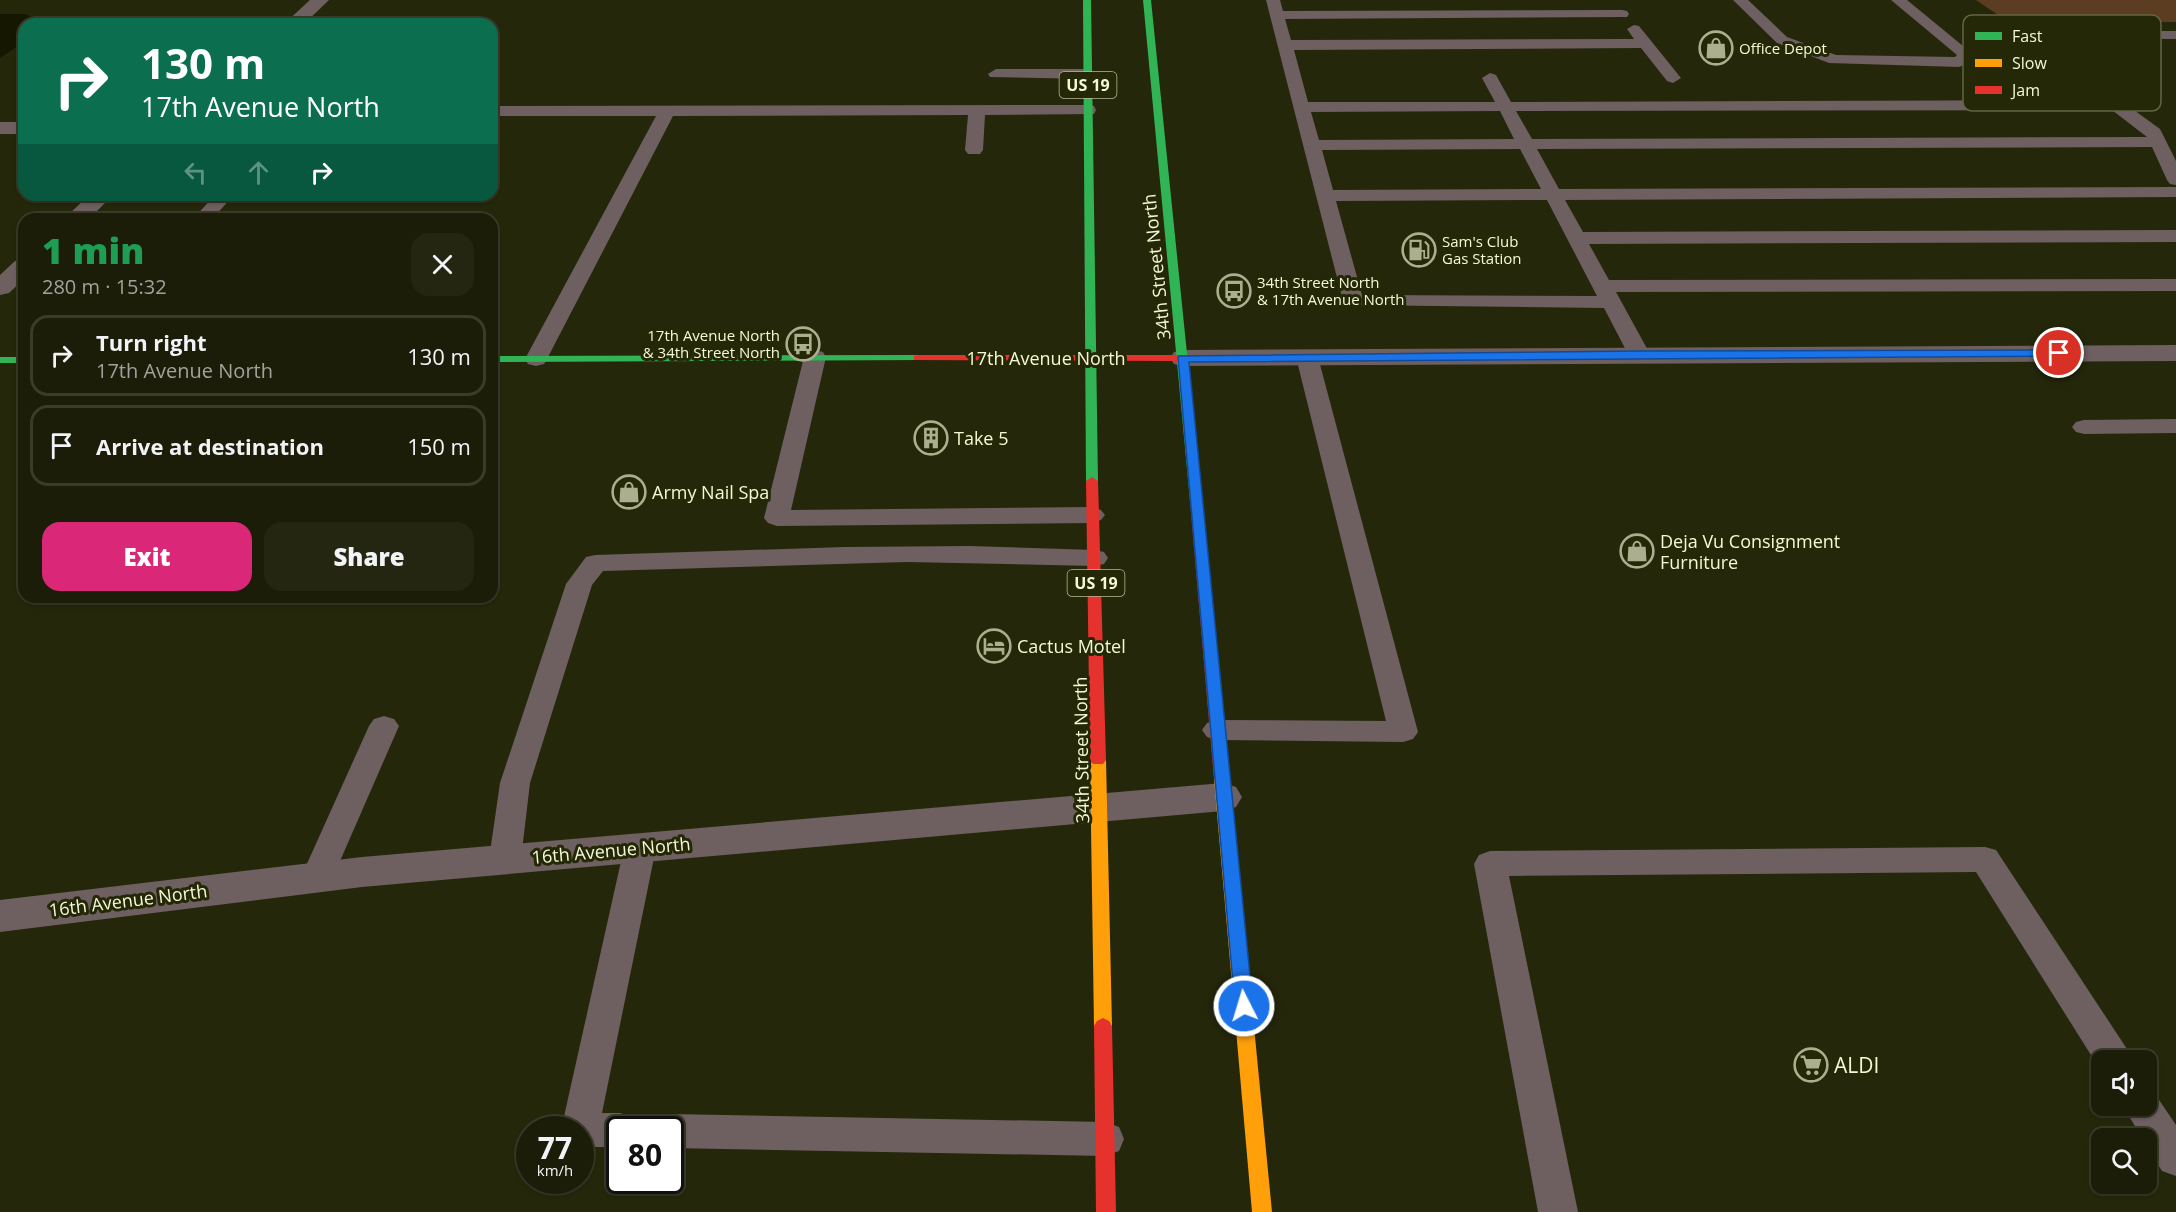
<!DOCTYPE html>
<meta charset="utf-8">
<style>
:root{--surface:#1c1d08;--page:#252612;--text:#f1f3f6;--muted:#a0a29c;--line:#3a3b29;--accent:#db2777}
body{margin:0;font-family:"Open Sans",sans-serif;background:var(--page);color:var(--text);height:100vh;display:flex;flex-direction:column;font-size:22px;white-space:nowrap}
*{box-sizing:border-box;margin:0}
p{font-size:20px;color:var(--muted)}
.icon{flex:none;width:33px;height:33px;fill:none;stroke:currentColor;stroke-width:2;stroke-linecap:round;stroke-linejoin:round}
.map{position:relative;flex:1;overflow:hidden}
.details{position:absolute;left:18px;top:213px;width:480px;height:390px;display:flex;flex-direction:column;background:var(--surface);border-radius:18px;box-shadow:0 2px 4px #0004,0 0 0 2px var(--line)}
.details>*{flex:none}
.top-card{position:absolute;left:18px;top:18px;width:480px;height:183px;border-radius:18px;box-shadow:0 2px 4px #0004,0 0 0 2px var(--line);background:#0b6e4f;color:#fff;overflow:hidden}
.controls{position:absolute;left:2091px;top:1050px;display:grid;gap:12px}
.controls a{display:grid;place-items:center;width:66px;height:66px;border-radius:12px;background:var(--surface);box-shadow:0 2px 4px #0004,0 0 0 2px var(--line);font-size:30px}
.speed{position:absolute;left:516px;top:1116px;display:flex;gap:12px;font-size:30px;font-weight:700;text-align:center}
.speed>*{display:grid;place-content:center;width:78px;height:78px;border-radius:50%;background:var(--surface);box-shadow:0 2px 4px #0004,0 0 0 2px var(--line);line-height:1}
.speed small{font-size:15px;font-weight:400}
.speed .limit{border:3px solid #111;border-radius:9px;background:#fff;color:#111}
.pin{position:absolute;display:grid;place-items:center;width:51px;height:51px;color:#fff;margin:-26px;border:3px solid #fff;border-radius:50%;box-shadow:0 2px 6px #0007}
.me{position:absolute;width:66px;margin:-33px;rotate:355deg;stroke-linejoin:round;filter:drop-shadow(0 0 4px #0008)}
.turn{display:flex;align-items:center;gap:21px;height:126px;padding:0 24px;font-size:27px}
.turn .icon{width:78px;height:78px;stroke-width:2.5}
.turn b{display:block;font-size:42px;line-height:51px}
.lanes{display:flex;align-items:center;height:57px;padding:0 24px;background:#0003;justify-content:center;gap:30px;direction:ltr}
.lanes .off{opacity:.35}
.round{display:grid;place-items:center;flex:none;width:63px;height:63px;border-radius:18px;background:var(--page)}
.overview{display:flex;align-items:center;justify-content:space-between;height:102px;padding:0 24px}
h1{font-size:36px;font-weight:800;line-height:45px;color:#1e9e55}
.button{display:flex;gap:12px;margin-top:auto;padding:12px 24px}
.button a{flex:1;height:69px;border-radius:18px;background:var(--accent);color:#fff;font-size:24px;font-weight:800;line-height:69px;text-align:center}
.button a+a{background:var(--page);color:var(--text)}
ul{padding:0;list-style:none}
li{display:flex;align-items:center;gap:18px;height:81px;margin:0 12px 9px;padding:0 12px;border:3px solid var(--line);border-radius:18px}
li div{flex:1}
li b{display:block;font-size:22px}
li em{font-style:normal}
.map>svg:first-child{display:block}
.green{fill:#5d3d22}
.water{fill:#151701}
.lines{fill:none;stroke-linecap:round;stroke-linejoin:round}
.lane{fill:#6e5f61;fill-rule:evenodd}
.street{fill:#6e5f61;fill-rule:evenodd}
.fast{fill:#30b455;fill-rule:evenodd}
.slow{fill:#ff9f0a;fill-rule:evenodd}
.jam{fill:#e5322d;fill-rule:evenodd}
.route{fill:#1a73e8;stroke:#114b97;stroke-width:1.5}
.labels{text-anchor:middle;dominant-baseline:central;stroke-width:6;stroke-linejoin:round;paint-order:stroke}
.far-poi-label{font-size:15px;fill:#f3f8d7;stroke:#252806;text-anchor:start}
.shield{fill:#252806;stroke:#b5ba98;stroke-width:1.5}
.shield-label{font-size:16px;font-weight:bold;fill:#f3f8d7}
.street-label{font-size:18px;fill:#f3f8d7;stroke:#252806}
.poi-label{font-size:18px;fill:#f3f8d7;stroke:#252806;text-anchor:start}
.near-poi-label{font-size:21px;fill:#f3f8d7;stroke:#252806;text-anchor:start}
.key{fill:#252806;stroke:#636645;stroke-width:1.5}
.key-label{font-size:16px;fill:#f3f8d7}
</style>
<div class="map">
<svg width="2176" height="1212" viewBox="0 0 2176 1212">
<rect width="100%" height="100%" fill="#25270b"/>
<!-- green -->
<path class="green" d="M1976,0H2176V22L2007,21Z"/>
<!-- water -->
<path class="water" d="M0,14H25L48,24H24V42L0,58Z"/>
<g class="lines">
<!-- lane -->
<g class="lane">
<path d="M1266,0H1280L1283,11L1622,10L1627,11L1629,14L1627,17L1285,19L1291,40L1634,39L1627,29L1634,25L1639,26L1681,78L1673,83L1667,81L1641,48L1294,50L1308,102H1495L1482,78L1490,73L1496,75L1511,102L2099,100L2069,76L2077,71L2083,73L2160,129L2176,161V185L2170,184L2167,180L2152,147L1537,149L1559,189L2176,187V197L1565,200L1583,232L2176,230V242L1589,244L1609,280L2176,279V291L1616,292L1650,354L1647,359L1639,361L1631,359L1628,354L1604,308L1346,305L1343,301ZM2112,110L2147,137L1532,139L1516,111ZM1500,111L1514,139L1319,140L1311,112ZM1520,149L1541,189L1333,190L1322,150ZM1547,200L1597,296L1362,295L1336,201Z"/>
<path d="M1733,0H1748L1787,37L1836,55L1955,57L1957,55L1891,0H1907L1974,55L1964,65L1959,67L1829,63L1777,43Z"/>
<path d="M2027,31H2176V39L2022,38L2020,35Z"/>
<path d="M996,69H1088L1096,74L1088,79L990,77L988,74Z"/>
<path d="M1088,105L1094,106L1096,110L1094,114L985,115L983,150L980,154H968L965,150L968,115L673,116L547,359L544,364L536,366L528,364L525,359L656,116H492V106Z"/>
<path d="M215,195H234L212,219H193Z"/>
<path d="M815,350L823,352L826,357L791,510L1092,507L1101,510L1105,515L1101,520L1092,523L777,526L768,523L764,518L804,357L807,352Z"/>
<path d="M1307,350L1315,352L1318,357L1418,732L1413,739L1403,742L1217,740L1207,737L1202,730L1207,723L1217,720L1386,721L1296,357L1299,352Z"/>
<path d="M2176,419V433L2084,434L2076,432L2072,427L2076,422L2084,420Z"/>
<path d="M970,546L1095,550L1104,552L1108,558L1104,564L1095,566L907,562L603,571L592,585L530,783L521,859L516,868L505,871L494,868L489,859L500,783L566,584L586,557L595,555L845,547Z"/>
<path d="M384,716L394,719L399,726L333,877L329,886L317,890L305,886L301,877L369,726L374,719Z"/>
<path d="M640,836L651,839L656,848L602,1113H620L633,1118L639,1130H620V1147H580V1130H561L624,848L629,839Z"/>
<path d="M1985,847L1996,850L2127,1049L2132,1060H2102L2101,1071L1976,872L1509,876L1578,1212H1538L1474,864L1479,855L1490,851Z"/>
<path d="M2146,1091L2155,1094L2176,1125V1176L2162,1171L2146,1146V1138H2142L2123,1106H2146Z"/>
<path d="M670,1114L1105,1122L1119,1127L1124,1139L1119,1151L1105,1156L670,1148V1130H652L657,1119Z"/>
</g>
<!-- street -->
<g class="street">
<path d="M310,0H329L304,24H284Z"/>
<rect x="0" y="122" width="24" height="12"/>
<path d="M89,195H113L89,219H64Z"/>
<path d="M24,259V279L9,293L0,295V275L15,261Z"/>
<path d="M2176,345V361L1183,366L1174,364L1170,358L1174,352L1183,350Z"/>
<path d="M1223,783L1236,787L1242,797L1236,807L1223,811L362,887L0,932V900L362,857Z"/>
</g>
<!-- fast -->
<g class="fast">
<path d="M1083,0H1091L1098,481L1092,485L1086,481Z"/>
<path d="M1143,0H1151L1202,501L1196,505L1190,501Z"/>
<path d="M918,355L922,356V360L492,362V356Z"/>
<rect x="0" y="357" width="24" height="6"/>
</g>
<!-- slow -->
<g class="slow">
<path d="M1098,755L1103,756L1106,760L1112,1026L1109,1031L1103,1034L1097,1031L1094,1026L1090,760L1093,756Z"/>
<path d="M1222,773L1227,775L1230,779L1272,1212H1252L1214,779L1217,775Z"/>
</g>
<!-- jam -->
<g class="jam">
<path d="M918,355H1183L1188,358L1183,361L914,360V356Z"/>
<path d="M1092,477L1098,481L1106,760L1103,764H1093L1090,760L1086,481Z"/>
<path d="M1196,497L1202,501L1230,779L1227,783H1217L1214,779L1190,501Z"/>
<path d="M1103,1018L1109,1021L1112,1026L1116,1212H1096L1094,1026L1097,1021Z"/>
</g>
</g>
<!-- route -->
<path class="route" d="M2059,350L2065,353L2063,356L1189,362L1253,1006L1250,1011L1244,1013L1238,1011L1235,1006L1178,358L1179,356L1639,351Z"/>
<!-- icons -->
<defs>
<g id="shop-ring" transform="scale(1.725)"><circle r="9.5" fill="#252806" stroke="#abaf90" stroke-width="1.5"/><path d="M-5-2.5h2.3a2.7 3.5 0 0 1 5.4 0H5L5.5 6h-11ZM-1.5-2.5h3a1.5 2.3 0 0 0-3 0Z" fill="#abaf90"/></g>
<g id="fuel-ring" transform="scale(1.725)"><circle r="9.5" fill="#252806" stroke="#abaf90" stroke-width="1.5"/><path d="M-5.5-6h7V0h2V4h1.3V-2.5L3-4.5l.8-.8L6-3V5H2.5V1h-1V6h-7ZM-4.2-4.7v3.2H.2V-4.7Z" fill="#abaf90"/></g>
<g id="bus-ring" transform="scale(1.725)"><circle r="9.5" fill="#252806" stroke="#abaf90" stroke-width="1.5"/><path d="M-5-6H5V4H4V6H2V4H-2V6H-4V4H-5ZM-3.5-4V0h7V-4ZM-3.5 1.2v1.5H-2V1.2ZM2 1.2v1.5H3.5V1.2Z" fill="#abaf90"/></g>
<g id="building-ring" transform="scale(1.725)"><circle r="9.5" fill="#252806" stroke="#abaf90" stroke-width="1.5"/><path d="M-4-6H4V6H1V3H-1V6H-4ZM-2.5-4.3h1.7v1.8h-1.7ZM.8-4.3h1.7v1.8H.8ZM-2.5-1h1.7V.8h-1.7ZM.8-1h1.7V.8H.8Z" fill="#abaf90"/></g>
<g id="hotel-ring" transform="scale(1.725)"><circle r="9.5" fill="#252806" stroke="#abaf90" stroke-width="1.5"/><path d="M-6-4.5h1.5V1H6V5H4.5V3h-9V5H-6ZM-4 0a1.8 1.8 0 1 1 3.6 0ZM.5 0V-2.5h3Q6-2.5 6 0Z" fill="#abaf90"/></g>
<g id="supermarket-ring" transform="scale(1.725)"><circle r="9.5" fill="#252806" stroke="#abaf90" stroke-width="1.5"/><path d="M-6-5.5h2.5l.6 2H6L4.5 2H-2.5L-4.4-4H-6ZM-1.5 3.2a1.3 1.3 0 1 0 .1 0ZM3 3.2a1.3 1.3 0 1 0 .1 0Z" fill="#abaf90"/></g>
</defs>
<g fill-rule="evenodd">
<use href="#shop-ring" x="1716" y="48"/>
<use href="#fuel-ring" x="1419" y="250"/>
<use href="#bus-ring" x="1234" y="291"/>
<use href="#bus-ring" x="803" y="344"/>
<use href="#building-ring" x="931" y="438"/>
<use href="#shop-ring" x="629" y="492"/>
<use href="#shop-ring" x="1637" y="551"/>
<use href="#hotel-ring" x="994" y="646"/>
<use href="#supermarket-ring" x="1811" y="1065"/>
</g>
<g class="labels">
<!-- far-poi labels -->
<g class="far-poi-label">
<text x="1739" y="48">Office Depot</text>
<text x="1442" y="241">Sam's Club<tspan x="1442" dy="17">Gas Station</tspan></text>
<text x="1257" y="282">34th Street North<tspan x="1257" dy="17">&amp; 17th Avenue North</tspan></text>
<text x="780" y="335" text-anchor="end">17th Avenue North<tspan x="780" dy="17">&amp; 34th Street North</tspan></text>
</g>
<!-- shield labels -->
<g class="shield">
<rect x="1059.5" y="72" width="57" height="26" rx="4.5"/>
<rect x="1067.5" y="570" width="57" height="26" rx="4.5"/>
</g>
<g class="shield-label">
<text x="1088" y="85">US 19</text>
<text x="1096" y="583">US 19</text>
</g>
<!-- street labels -->
<g class="street-label">
<text transform="translate(1156 267) rotate(-96)">34th Street North</text>
<text x="1046" y="358">17th Avenue North</text>
<text transform="translate(1081 750) rotate(-91)">34th Street North</text>
<text transform="translate(611 850) rotate(-5)">16th Avenue North</text>
<text transform="translate(128 900) rotate(-7)">16th Avenue North</text>
</g>
<!-- poi labels -->
<g class="poi-label">
<text x="954" y="438">Take 5</text>
<text x="652" y="492">Army Nail Spa</text>
<text x="1660" y="541">Deja Vu Consignment<tspan x="1660" dy="21">Furniture</tspan></text>
<text x="1017" y="646">Cactus Motel</text>
</g>
<!-- near-poi labels -->
<g class="near-poi-label">
<text x="1834" y="1065">ALDI</text>
</g>
</g>
<!-- legend -->
<rect x="1963" y="15" width="198" height="96" rx="9" class="key"/>
<rect x="1975" y="32" width="27" height="8" fill="#30b455"/>
<rect x="1975" y="59" width="27" height="8" fill="#ff9f0a"/>
<rect x="1975" y="86" width="27" height="8" fill="#e5322d"/>
<g class="key-label">
<text x="2012" y="42">Fast</text>
<text x="2012" y="69">Slow</text>
<text x="2012" y="96">Jam</text>
</g>
</svg>
<div class="controls">
<a><svg class="icon" aria-label="sound" viewBox="0 0 24 24"><path d="M4 9h4l5-4v14l-5-4H4zM17 9q2 3 0 6"/></svg></a>
<a><svg class="icon" aria-label="search" viewBox="0 0 24 24"><circle cx="10" cy="10" r="6"/><path d="M15 15l6 6"/></svg></a>
</div>
<div class="speed"><div>77<small>km/h</small></div><div class="limit">80</div></div>
<div class="pin" style="left:2059px;top:353px;background:#d93025"><svg class="icon" aria-label="arrive" viewBox="0 0 24 24"><path d="M6 21V4h12l-3 4 3 4H6"/></svg></div>
<svg class="me" style="left:1244px;top:1006px" viewBox="-20 -20 40 40"><circle r="17" fill="#1a73e8" stroke="#fff" stroke-width="3"/><path d="M0-11L8 9 0 5-8 9z" fill="#fff"/></svg>
<div class="top-card">
<div class="turn"><svg class="icon" aria-label="right" viewBox="0 0 24 24"><path d="M7 20v-9h11M14 6l5 5-5 5"/></svg><div><b>130 m</b>17th Avenue North</div></div>
<div class="lanes"><svg class="icon off" aria-label="left" viewBox="0 0 24 24"><path d="M17 20v-9H6M10 6l-5 5 5 5"/></svg><svg class="icon off" aria-label="ahead" viewBox="0 0 24 24"><path d="M12 20V5M6 11l6-6 6 6"/></svg><svg class="icon" aria-label="right" viewBox="0 0 24 24"><path d="M7 20v-9h11M14 6l5 5-5 5"/></svg></div>
</div>
<section class="details">
<div class="overview"><div><h1>1 min</h1><p>280 m · 15:32</p></div><a class="round"><svg class="icon" aria-label="close" viewBox="0 0 24 24"><path d="M6 6l12 12M18 6L6 18"/></svg></a></div>
<ul>
<li><svg class="icon" aria-label="right" viewBox="0 0 24 24"><path d="M7 20v-9h11M14 6l5 5-5 5"/></svg><div><b>Turn right</b><p>17th Avenue North</p></div><em>130 m</em></li>
<li><svg class="icon" aria-label="arrive" viewBox="0 0 24 24"><path d="M6 21V4h12l-3 4 3 4H6"/></svg><div><b>Arrive at destination</b></div><em>150 m</em></li>
</ul>
<div class="button"><a>Exit</a><a>Share</a></div>
</section>
</div>
